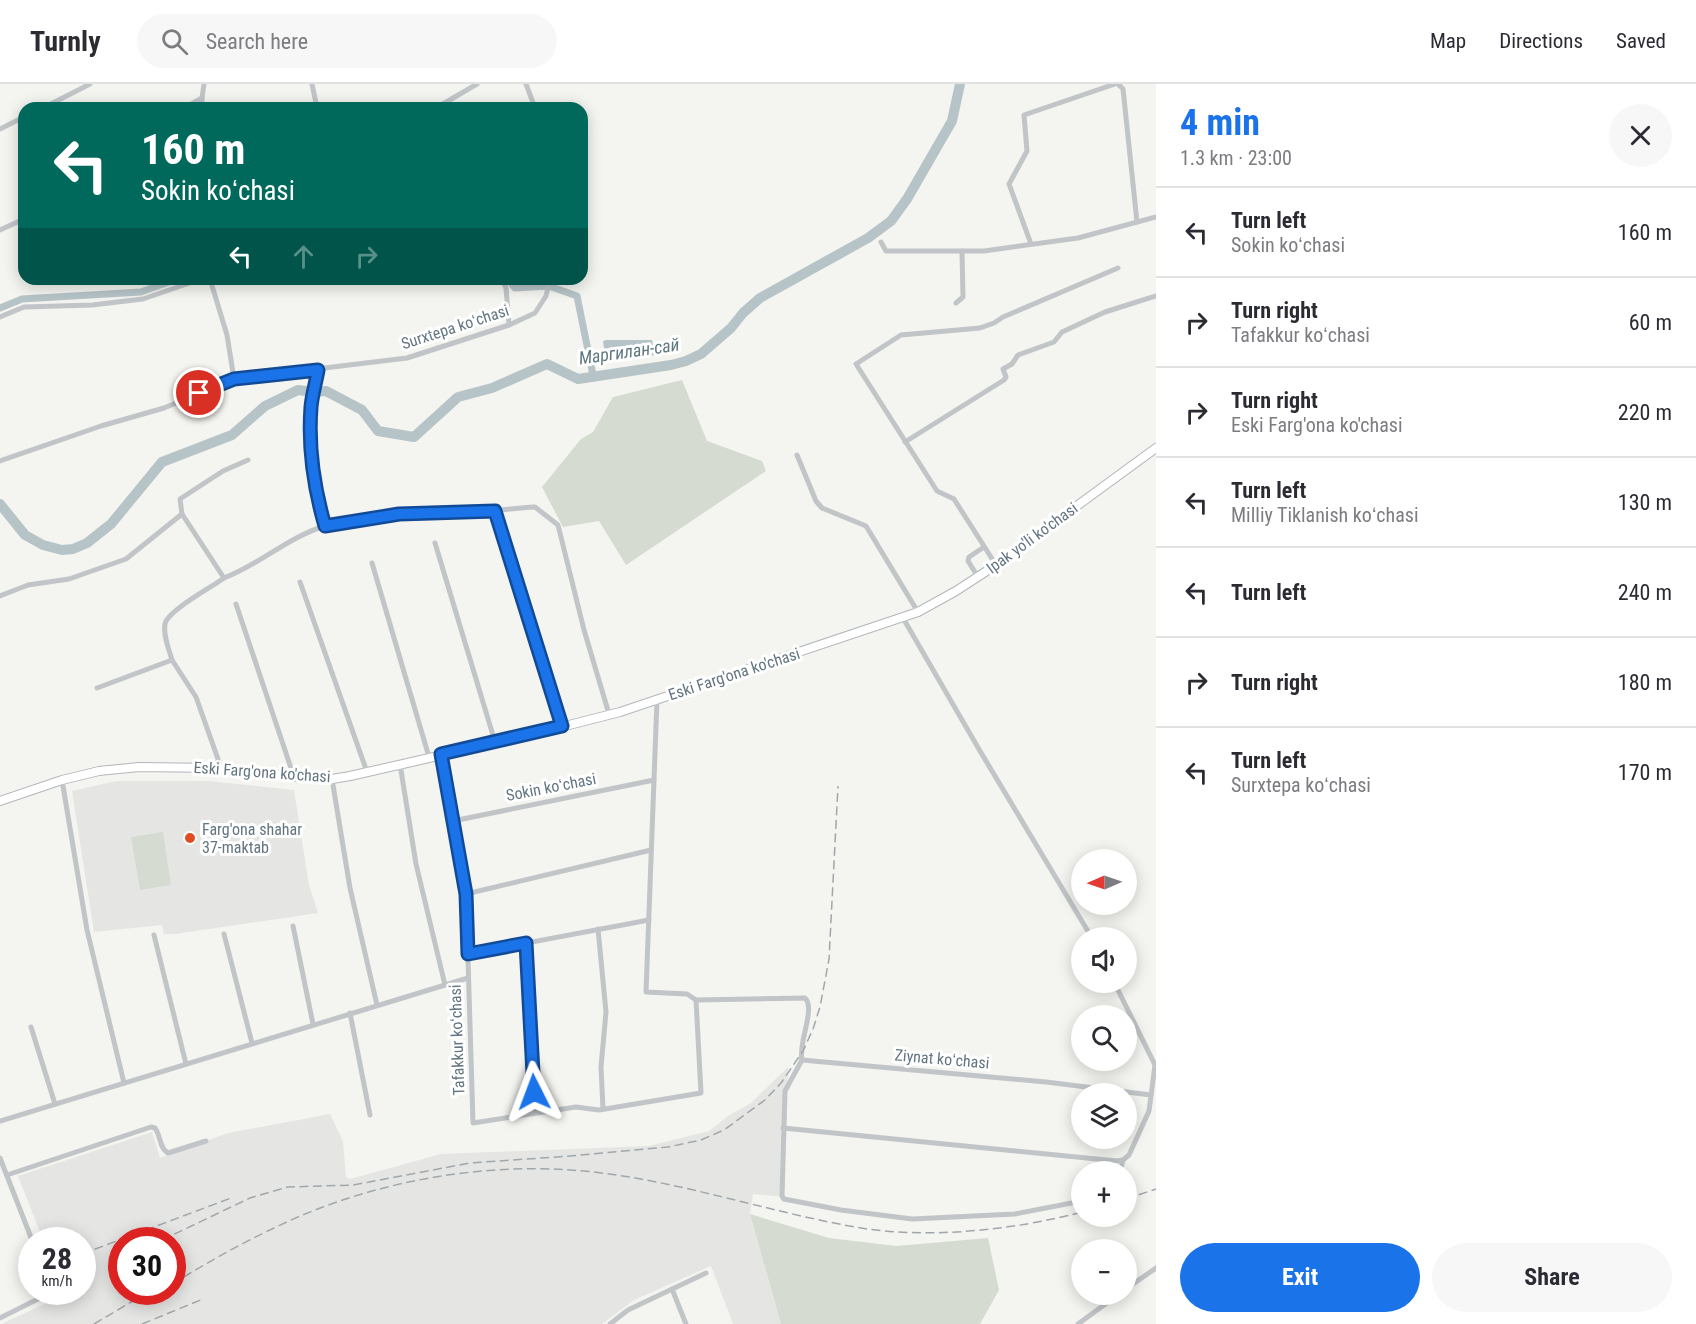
<!DOCTYPE html>
<meta charset="utf-8">
<style>
:root{--surface:#fff;--page:#f7f7f7;--text:#2b2b33;--muted:#7c7c81;--line:#e1e1e2;--accent:#1a73e8}
body{margin:0;font-family:"Roboto Condensed",sans-serif;background:var(--page);color:var(--text);height:100vh;display:flex;flex-direction:column;font-size:22px;white-space:nowrap}
*{box-sizing:border-box;margin:0}
p{font-size:20px;color:var(--muted)}
.icon{flex:none;width:33px;height:33px;fill:none;stroke:currentColor;stroke-width:2;stroke-linecap:round;stroke-linejoin:round}
.map{position:relative;flex:1;overflow:hidden}
.drawer{display:flex;flex-direction:column;background:var(--surface);width:540px}
.drawer>*{flex:none}
.banner{position:absolute;left:18px;top:18px;width:570px;height:183px;border-radius:18px;box-shadow:0 3px 15px #0003;background:#00695c;color:#fff;overflow:hidden}
.needle{width:39px;rotate:268deg}
.tools{position:absolute;left:1071px;top:765px;display:grid;gap:12px}
.tools a{display:grid;place-items:center;width:66px;height:66px;border-radius:50%;background:var(--surface);box-shadow:0 3px 15px #0003;font-size:30px}
.speed{position:absolute;left:18px;top:1143px;display:flex;gap:12px;font-size:30px;font-weight:700;text-align:center}
.speed>*{display:grid;place-content:center;width:78px;height:78px;border-radius:50%;background:var(--surface);box-shadow:0 3px 15px #0003;line-height:1}
.speed small{font-size:15px;font-weight:400}
.speed .limit{border:9px solid #d22;background:#fff;color:#111}
.pin{position:absolute;display:grid;place-items:center;width:51px;height:51px;color:#fff;margin:-26px;border:3px solid #fff;border-radius:50%;box-shadow:0 2px 6px #0007}
.me{position:absolute;width:66px;margin:-33px;rotate:357deg;stroke-linejoin:round;filter:drop-shadow(0 0 4px #0008)}
.turn{display:flex;align-items:center;gap:21px;height:126px;padding:0 24px;font-size:27px}
.turn .icon{width:78px;height:78px;stroke-width:2.5}
.turn b{display:block;font-size:42px;line-height:51px}
.lanes{display:flex;align-items:center;height:57px;padding:0 24px;background:#0003;justify-content:center;gap:30px;direction:ltr}
.lanes .off{opacity:.35}
.round{display:grid;place-items:center;flex:none;width:63px;height:63px;border-radius:32px;background:var(--page)}
.head{display:flex;align-items:center;justify-content:space-between;height:102px;padding:0 24px}
h1{font-size:36px;font-weight:700;line-height:45px;color:var(--accent)}
.button{display:flex;gap:12px;margin-top:auto;padding:12px 24px}
.button a{flex:1;height:69px;border-radius:36px;background:var(--accent);color:#fff;font-size:24px;font-weight:700;line-height:69px;text-align:center}
.button a+a{background:var(--page);color:var(--text)}
ul{padding:0;list-style:none}
li{display:flex;align-items:center;gap:18px;height:90px;padding:0 24px;border-top:2px solid var(--line)}
li div{flex:1}
li b{display:block;font-size:22px}
li em{font-style:normal}
header{display:flex;align-items:center;gap:36px;box-sizing:border-box;height:84px;padding:0 30px;background:var(--surface);border-bottom:2px solid var(--line)}
header strong{font-size:28px}
nav{display:flex;gap:33px;margin-inline-start:auto;font-size:21px}
.search{width:420px;height:54px;background:var(--page);display:flex;align-items:center;gap:15px;box-sizing:border-box;padding:0 21px;border-radius:33px;color:var(--muted);font-size:22px}
main{display:flex;flex:1;min-height:0}
.map>svg:first-child{display:block}
.built{fill:#e5e6e4;fill-rule:evenodd}
.green{fill:#d5dbd1}
.water{fill:#b7c4c7}
.lines{fill:none;stroke-linecap:round;stroke-linejoin:round}
.canal{stroke:#b7c4c7;stroke-width:7}
.river{stroke:#b7c4c7;stroke-width:10}
.secondary-casing{stroke:#b1b7bb;stroke-width:10}
.minor{stroke:#c1c5c8;stroke-width:5}
.secondary{stroke:#fff;stroke-width:8}
.rail{stroke:#a0a7ab;stroke-width:1.5;stroke-dasharray:9 4.5;stroke-linecap:butt}
.route-casing{stroke:#114b97;stroke-width:15}
.route{stroke:#1a73e8;stroke-width:10}
.poi-dot{fill:#e14b24;stroke:#fff;stroke-width:2}
.labels{text-anchor:middle;dominant-baseline:central;stroke-width:6;stroke-linejoin:round;paint-order:stroke}
.street-label{font-size:16px;fill:#637581;stroke:#fff}
.poi-label{font-size:16px;fill:#637581;stroke:#fff;text-anchor:start}
.water-label{font-size:18px;font-style:italic;fill:#5f777f;stroke:#fff}
</style>
<header>
<strong>Turnly</strong>
<div class="search"><svg class="icon" aria-label="search" viewBox="0 0 24 24"><circle cx="10" cy="10" r="6"/><path d="M15 15l6 6"/></svg>Search here</div>
<nav><a>Map</a><a>Directions</a><a>Saved</a></nav>
</header>
<main>
<div class="map">
<svg width="1156" height="1240" viewBox="0 0 1156 1240">
<rect width="100%" height="100%" fill="#f4f4f0"/>
<!-- built -->
<g class="built">
<path d="M116,697H209L294,706L309,801L318,829L175,850H164L162,841L94,848L72,707Z"/>
<path d="M788,983L784,1113L753,1110L750,1130L781,1240H733L711,1182L634,1216L602,1240H1L64,1211L63,1208H82V1156H43L18,1092L152,1048L160,1074L228,1049L330,1030L343,1057L346,1093L350,1095L441,1070L649,1062L709,1047L728,1032L751,1019ZM122,1156H172V1208H122Z"/>
</g>
<!-- green -->
<g class="green">
<path d="M682,296L707,357L762,377L766,387L626,481L599,437L563,443L542,403L581,355L593,348L613,313Z"/>
<path d="M163,748L171,801L140,806L131,753Z"/>
<path d="M750,1130L829,1154L896,1162L988,1154L999,1206L980,1240H781Z"/>
</g>
<!-- water -->
<path class="water" d="M606,256H652L655,271L606,279L603,257Z"/>
<g class="lines">
<!-- canal -->
<g class="canal">
<path d="M508,195L515,204L549,202L577,212L593,291"/>
<path d="M0,224L22,215L141,208L177,195"/>
</g>
<!-- river -->
<path class="river" d="M0,420L25,451L43,461L62,466L73,465L87,459L111,440L162,378L232,351L265,322L298,306L314,308L326,307L362,326L378,347L414,353L458,313L492,304L547,280L578,295L671,281L686,277L701,270L731,244L743,229L760,214L868,154L891,137L907,115L952,37L960,0"/>
<!-- secondary casing -->
<g class="secondary-casing">
<path id="secondary" d="M0,717L62,696L99,687L139,683L218,684L294,693L332,695L350,692L526,652L620,628L918,528L956,507L996,481L1156,364"/>
</g>
<!-- minor -->
<g class="minor">
<path d="M312,0L317,24"/>
<path d="M526,0L535,24"/>
<path d="M1118,0L1123,5L1137,138"/>
<path d="M43,24L90,0"/>
<path d="M184,24L202,14L204,0"/>
<path d="M202,24V14"/>
<path d="M436,24L477,0"/>
<path d="M0,45L24,33"/>
<path d="M0,146L24,135"/>
<path d="M881,158L886,167H984L1078,154L1156,133"/>
<path d="M1031,160L1009,100L1027,67L1024,31L1115,0"/>
<path d="M210,195L227,251L234,295"/>
<path d="M502,195L506,204L509,241"/>
<path d="M956,219L963,213L962,167"/>
<path d="M0,233L24,223L92,221L143,215L201,195"/>
<path d="M318,286C316,297 313,307 312,318C306,357 314,406 325,443"/>
<path d="M905,358L1004,296L1006,293L1003,285L1012,280L1018,271L1054,258L1062,248L1105,228L1156,212"/>
<path d="M797,371L816,417L822,424L866,442L918,528"/>
<path d="M0,377L101,342L164,324L234,295L407,274L509,241L535,229L546,212L550,195"/>
<path d="M495,427L563,642"/>
<path d="M435,459L495,658"/>
<path d="M372,479L429,673"/>
<path d="M996,481L954,415L937,407L856,280L901,251L980,244L994,239L1003,233L1118,184"/>
<path d="M978,493L968,477L969,473L984,463"/>
<path d="M224,494C259,481 288,453 325,442C371,429 420,431 466,429C489,428 512,424 535,423L558,441L584,546L609,630"/>
<path d="M300,498L367,688"/>
<path d="M0,512L28,501L69,495L126,475L182,430"/>
<path d="M236,520L294,693"/>
<path d="M903,534L980,667L1092,854"/>
<path d="M172,576C169,565 163,552 165,540C167,527 212,503 224,494L182,430L180,415L223,387L248,376"/>
<path d="M97,604L172,576L196,613L218,675V684"/>
<path d="M441,670L466,810L473,1039L576,1023L599,1026L701,1009L696,916L687,910L646,908L657,616"/>
<path d="M400,680L416,780L445,901"/>
<path d="M332,695L350,804L377,921"/>
<path d="M62,696L87,846L124,999"/>
<path d="M453,737L654,696"/>
<path d="M466,810L651,766"/>
<path d="M293,842L313,940"/>
<path d="M598,845L606,928L601,983L603,1025"/>
<path d="M224,850L252,959"/>
<path d="M154,851L186,980"/>
<path d="M526,859L535,1029"/>
<path d="M468,870L649,836"/>
<path d="M1114,898L1156,983"/>
<path d="M696,916L805,914C816,925 798,958 802,976"/>
<path d="M350,929L370,1031"/>
<path d="M31,943L55,1020"/>
<path d="M802,976L785,1007L782,1112L784,1115L841,1126L912,1135L1015,1130L1082,1117"/>
<path d="M802,976L1046,998L1151,1011"/>
<path d="M0,1037L468,894"/>
<path d="M783,1044L1117,1077L1123,1076L1129,1071L1149,1027L1155,981"/>
<path d="M0,1074L32,1156"/>
<path d="M1120,1088L1123,1076"/>
<path d="M7,1091L151,1043L155,1044C161,1052 159,1064 168,1069L206,1057"/>
<path d="M672,1205L686,1240"/>
<path d="M1126,1205L1156,1184"/>
<path d="M0,1234L52,1208"/>
<path d="M610,1240L628,1226L706,1189"/>
<path d="M1078,1240L1119,1210"/>
</g>
<!-- secondary -->
<use href="#secondary" class="secondary"/>
<!-- rail -->
<g class="rail">
<path d="M1126,1115L1156,1105"/>
<path d="M162,1156L250,1114L288,1103L353,1101L470,1079L570,1072L668,1063L701,1056L724,1046L765,1016L781,999L803,967L813,945L820,923L829,875L838,702"/>
<path d="M82,1170L231,1114"/>
<path d="M114,1180L122,1176"/>
<path d="M172,1200C205,1180 238,1161 272,1145C361,1101 470,1079 570,1086C666,1092 765,1128 861,1144C930,1155 1014,1146 1082,1128"/>
<path d="M94,1240L148,1208"/>
<path d="M142,1240L203,1215"/>
</g>
</g>
<g class="lines">
<!-- route casing -->
<g class="route-casing">
<path id="route" d="M199,309L234,295L318,286C316,298 312,311 311,323C308,363 314,404 325,442L399,430L495,427L562,642L441,670L466,810L468,870L526,859L534,1008"/>
</g>
<!-- route -->
<use href="#route" class="route"/>
</g>
<!-- markers -->
<circle class="poi-dot" cx="190" cy="754" r="6"/>
<g class="labels">
<!-- street labels -->
<g class="street-label">
<text transform="translate(455 243) rotate(-18)">Surxtepa koʻchasi</text>
<text transform="translate(1032 454) rotate(-36)">Ipak yo'li ko'chasi</text>
<text transform="translate(734 590) rotate(-18)">Eski Farg'ona ko'chasi</text>
<text transform="translate(262 688) rotate(4)">Eski Farg'ona ko'chasi</text>
<text transform="translate(551 703) rotate(-11)">Sokin koʻchasi</text>
<text transform="translate(457 956) rotate(-92)">Tafakkur koʻchasi</text>
<text transform="translate(942 975) rotate(5)">Ziynat koʻchasi</text>
</g>
<!-- poi labels -->
<g class="poi-label">
<text x="202" y="745">Farg'ona shahar<tspan x="202" dy="18">37-maktab</tspan></text>
</g>
<!-- water labels -->
<g class="water-label">
<text transform="translate(629 267) rotate(-8)">Маргилан-сай</text>
</g>
</g>
</svg>
<div class="tools">
<a><svg class="needle" viewBox="-14 -14 28 28"><path d="M0-13l5 13h-10z" fill="#e53935"/><path d="M0 13l5-13h-10z" fill="#7c7c81"/></svg></a>
<a><svg class="icon" aria-label="sound" viewBox="0 0 24 24"><path d="M4 9h4l5-4v14l-5-4H4zM17 9q2 3 0 6"/></svg></a>
<a><svg class="icon" aria-label="search" viewBox="0 0 24 24"><circle cx="10" cy="10" r="6"/><path d="M15 15l6 6"/></svg></a>
<a><svg class="icon" aria-label="layers" viewBox="0 0 24 24"><path d="M12 4l9 5-9 5-9-5zM3 14l9 5 9-5"/></svg></a>
<a>+</a>
<a>−</a>
</div>
<div class="speed"><div>28<small>km/h</small></div><div class="limit">30</div></div>
<div class="pin" style="left:199px;top:309px;background:#d93025"><svg class="icon" aria-label="arrive" viewBox="0 0 24 24"><path d="M6 21V4h12l-3 4 3 4H6"/></svg></div>
<svg class="me" style="left:534px;top:1008px" viewBox="-20 -20 40 40"><path d="M0-17L14 15 0 8-14 15z" fill="#1a73e8" stroke="#fff" stroke-width="4"/></svg>
<div class="banner">
<div class="turn"><svg class="icon" aria-label="left" viewBox="0 0 24 24"><path d="M17 20v-9H6M10 6l-5 5 5 5"/></svg><div><b>160 m</b>Sokin koʻchasi</div></div>
<div class="lanes"><svg class="icon" aria-label="left" viewBox="0 0 24 24"><path d="M17 20v-9H6M10 6l-5 5 5 5"/></svg><svg class="icon off" aria-label="ahead" viewBox="0 0 24 24"><path d="M12 20V5M6 11l6-6 6 6"/></svg><svg class="icon off" aria-label="right" viewBox="0 0 24 24"><path d="M7 20v-9h11M14 6l5 5-5 5"/></svg></div>
</div>
</div>
<section class="drawer">
<div class="head"><div><h1>4 min</h1><p>1.3 km · 23:00</p></div><a class="round"><svg class="icon" aria-label="close" viewBox="0 0 24 24"><path d="M6 6l12 12M18 6L6 18"/></svg></a></div>
<ul>
<li><svg class="icon" aria-label="left" viewBox="0 0 24 24"><path d="M17 20v-9H6M10 6l-5 5 5 5"/></svg><div><b>Turn left</b><p>Sokin koʻchasi</p></div><em>160 m</em></li>
<li><svg class="icon" aria-label="right" viewBox="0 0 24 24"><path d="M7 20v-9h11M14 6l5 5-5 5"/></svg><div><b>Turn right</b><p>Tafakkur koʻchasi</p></div><em>60 m</em></li>
<li><svg class="icon" aria-label="right" viewBox="0 0 24 24"><path d="M7 20v-9h11M14 6l5 5-5 5"/></svg><div><b>Turn right</b><p>Eski Farg'ona ko'chasi</p></div><em>220 m</em></li>
<li><svg class="icon" aria-label="left" viewBox="0 0 24 24"><path d="M17 20v-9H6M10 6l-5 5 5 5"/></svg><div><b>Turn left</b><p>Milliy Tiklanish koʻchasi</p></div><em>130 m</em></li>
<li><svg class="icon" aria-label="left" viewBox="0 0 24 24"><path d="M17 20v-9H6M10 6l-5 5 5 5"/></svg><div><b>Turn left</b></div><em>240 m</em></li>
<li><svg class="icon" aria-label="right" viewBox="0 0 24 24"><path d="M7 20v-9h11M14 6l5 5-5 5"/></svg><div><b>Turn right</b></div><em>180 m</em></li>
<li><svg class="icon" aria-label="left" viewBox="0 0 24 24"><path d="M17 20v-9H6M10 6l-5 5 5 5"/></svg><div><b>Turn left</b><p>Surxtepa koʻchasi</p></div><em>170 m</em></li>
</ul>
<div class="button"><a>Exit</a><a>Share</a></div>
</section>
</main>
